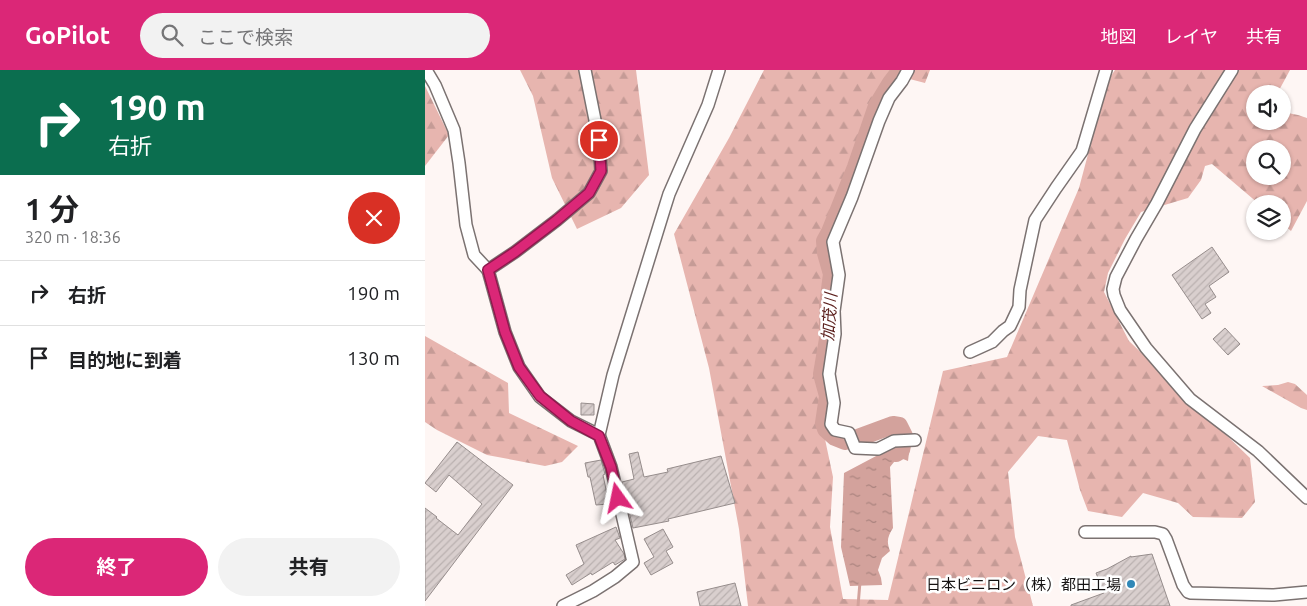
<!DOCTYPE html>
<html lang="ja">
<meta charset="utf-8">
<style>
:root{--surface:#fff;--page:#f2f2f2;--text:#202124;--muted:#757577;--line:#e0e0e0;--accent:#db2777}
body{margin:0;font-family:Ubuntu,"Noto Sans JP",sans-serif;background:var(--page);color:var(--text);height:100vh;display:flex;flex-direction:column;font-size:19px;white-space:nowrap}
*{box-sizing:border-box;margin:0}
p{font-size:16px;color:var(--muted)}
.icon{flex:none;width:28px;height:28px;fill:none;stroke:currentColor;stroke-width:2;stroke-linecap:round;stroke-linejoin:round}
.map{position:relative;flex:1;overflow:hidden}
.side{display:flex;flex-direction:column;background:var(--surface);width:425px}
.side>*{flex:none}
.guide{background:#0b6e4f;color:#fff;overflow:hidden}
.tools{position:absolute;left:821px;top:15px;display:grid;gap:10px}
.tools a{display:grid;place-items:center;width:45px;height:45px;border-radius:50%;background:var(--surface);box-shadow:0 1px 4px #0004;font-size:25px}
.pin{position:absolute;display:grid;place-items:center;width:42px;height:42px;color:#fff;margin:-21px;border:2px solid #fff;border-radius:50%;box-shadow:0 1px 5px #0007}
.me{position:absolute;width:55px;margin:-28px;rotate:348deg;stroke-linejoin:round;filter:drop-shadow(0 0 4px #0008)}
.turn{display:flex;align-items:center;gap:18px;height:105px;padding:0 25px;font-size:22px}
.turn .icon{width:65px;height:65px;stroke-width:2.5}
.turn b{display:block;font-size:35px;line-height:42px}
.round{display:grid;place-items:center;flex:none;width:52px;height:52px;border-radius:26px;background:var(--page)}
.summary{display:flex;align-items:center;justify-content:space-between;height:85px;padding:0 25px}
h1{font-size:30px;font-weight:700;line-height:38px}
.cta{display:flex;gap:10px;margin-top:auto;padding:10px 25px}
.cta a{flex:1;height:58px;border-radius:30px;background:var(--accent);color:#fff;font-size:20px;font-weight:700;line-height:58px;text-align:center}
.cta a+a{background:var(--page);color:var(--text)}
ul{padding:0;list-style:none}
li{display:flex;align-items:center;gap:15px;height:65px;padding:0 25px;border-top:1px solid var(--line)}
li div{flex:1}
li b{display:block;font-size:19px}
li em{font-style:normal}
header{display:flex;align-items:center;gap:30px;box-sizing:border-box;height:70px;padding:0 25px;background:var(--accent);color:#fff}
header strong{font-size:24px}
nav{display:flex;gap:28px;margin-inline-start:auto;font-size:18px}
.search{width:350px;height:45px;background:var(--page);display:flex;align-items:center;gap:12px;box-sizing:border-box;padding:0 18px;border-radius:28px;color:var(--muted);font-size:19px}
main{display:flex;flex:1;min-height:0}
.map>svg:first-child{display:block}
.forest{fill:url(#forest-firs);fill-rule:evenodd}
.water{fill:url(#water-ripples)}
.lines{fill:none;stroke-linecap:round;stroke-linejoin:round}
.stream{stroke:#d3a29c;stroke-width:3}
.river{stroke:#d3a29c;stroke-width:18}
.building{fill:url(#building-hatch);stroke:#968d8c}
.minor-casing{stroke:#7b7271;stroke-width:14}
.minor{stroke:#fff;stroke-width:11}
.route-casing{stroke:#8e194d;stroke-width:12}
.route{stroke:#db2777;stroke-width:9}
.poi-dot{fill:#3188b7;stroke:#fff;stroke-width:2}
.labels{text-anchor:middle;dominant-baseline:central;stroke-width:5;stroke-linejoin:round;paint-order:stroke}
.poi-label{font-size:15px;fill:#161313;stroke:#fff;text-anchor:end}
.water-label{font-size:16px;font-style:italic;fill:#5b1f1c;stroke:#fff}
</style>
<header>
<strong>GoPilot</strong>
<div class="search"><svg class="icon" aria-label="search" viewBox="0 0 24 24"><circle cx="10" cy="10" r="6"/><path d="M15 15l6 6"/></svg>ここで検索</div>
<nav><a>地図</a><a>レイヤ</a><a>共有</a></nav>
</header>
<main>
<section class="side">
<div class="guide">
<div class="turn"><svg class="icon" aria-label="right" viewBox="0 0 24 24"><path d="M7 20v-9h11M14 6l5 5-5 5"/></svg><div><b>190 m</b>右折</div></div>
</div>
<div class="summary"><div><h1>1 分</h1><p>320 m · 18:36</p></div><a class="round" style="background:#d93025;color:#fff"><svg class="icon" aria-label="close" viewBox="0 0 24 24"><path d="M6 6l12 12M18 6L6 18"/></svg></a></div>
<ul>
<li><svg class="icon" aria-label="right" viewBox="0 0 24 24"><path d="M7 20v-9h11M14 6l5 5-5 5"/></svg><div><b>右折</b></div><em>190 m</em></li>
<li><svg class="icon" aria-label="arrive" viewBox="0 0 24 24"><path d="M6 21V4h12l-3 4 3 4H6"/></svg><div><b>目的地に到着</b></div><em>130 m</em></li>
</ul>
<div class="cta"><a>終了</a><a>共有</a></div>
</section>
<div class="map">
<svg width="882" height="536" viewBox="0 0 882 536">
<defs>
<pattern id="forest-firs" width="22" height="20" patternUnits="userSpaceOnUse" patternTransform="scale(1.25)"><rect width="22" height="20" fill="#e7b5af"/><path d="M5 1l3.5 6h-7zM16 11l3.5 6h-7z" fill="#c59b96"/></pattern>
<pattern id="water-ripples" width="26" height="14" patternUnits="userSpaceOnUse" patternTransform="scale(1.25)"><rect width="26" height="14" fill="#d3a29c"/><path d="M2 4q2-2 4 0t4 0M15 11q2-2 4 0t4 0" fill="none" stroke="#aa837e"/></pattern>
<pattern id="building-hatch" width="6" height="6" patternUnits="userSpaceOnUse" patternTransform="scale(1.25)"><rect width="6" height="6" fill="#d9cfce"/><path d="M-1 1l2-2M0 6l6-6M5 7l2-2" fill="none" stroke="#bab1b0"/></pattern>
</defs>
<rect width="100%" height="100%" fill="#fef6f4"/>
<!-- forest -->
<g class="forest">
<path d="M95,0H211L224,105L196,138L152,159L127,108L108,26Z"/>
<path d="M339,0H505L500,13L477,7L412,174L398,307L397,355L408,407L405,457L418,529L463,530L518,301L582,287L654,118L670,58L686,6L690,0H865L852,24H830V51H858V42L873,45L882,48V131L866,161L858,154V134H834L787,94L780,96L776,110L763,128L716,142L700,169L683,203L679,222L704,271L825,388L830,432L817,448L768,447L753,433L718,423L697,447L663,441L655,420L642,370L613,366L583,402L590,467L608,536H323L314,459L284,298L249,164L304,68ZM830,79H858V106H830Z"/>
<path d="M0,16L24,65L0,96Z"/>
<path d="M0,266L83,313L84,343L153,376L137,392L120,396L62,385L12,360L0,352Z"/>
<path d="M863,312L870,314L882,325V340L876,338L837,316L853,315Z"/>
</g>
<!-- water -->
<path class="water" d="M485,374L483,391L473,387L465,397L468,458C463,466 461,471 465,481L457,488L453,500L456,508L457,515L425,516L416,477L419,403L470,376Z"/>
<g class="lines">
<!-- stream -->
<path class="stream" d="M433,536L435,512"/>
<!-- river -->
<path class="river" d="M471,383L476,380L479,366L474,356L468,355L430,369L420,371L410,367L401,359L399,353L403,326L397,304L403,269V235L407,204L401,183L400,171L405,162L431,97L452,36L466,13L476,0"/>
</g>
<!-- building -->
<g class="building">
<path d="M787,177L804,202L784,216L791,227L780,234L786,243L777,249L747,205Z"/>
<path d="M800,258L815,274L803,285L788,269Z"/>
<path d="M156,333L169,334V345H156Z"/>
<path d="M32,372L88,415L0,531V438L12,447L11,448L33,465L57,434L24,405L11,422L0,413Z"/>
<path d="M213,382L219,407L243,402L242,399L296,386L310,433L243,449L244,451L208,458L197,412L209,409L204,384Z"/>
<path d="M176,390L180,404L178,405L184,434L171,435L165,407H163L160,393Z"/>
<path d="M191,457L195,468L190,470L199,484L200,489L190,495L188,492L167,505L166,503L147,515L141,505L159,494L151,475Z"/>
<path d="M238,459L248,477L241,481L248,493L226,505L219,493L229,487L219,469Z"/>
<path d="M727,484L745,536H646V535L679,523L671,503L682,499L706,486V487Z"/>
<path d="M310,513L316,536H275L272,522Z"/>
</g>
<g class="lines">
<!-- minor casing -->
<g class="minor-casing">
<g id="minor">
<path d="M1,0L10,15L29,60L34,93L41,155L49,185L63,200"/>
<path d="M483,0L477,11L464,28L454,51L427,127L408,172L414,205L409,241L410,264L404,304L409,333L406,354L410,360L424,363L430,378L453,379L469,371L490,370"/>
<path d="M807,0L770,59L732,133L711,169L691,207L688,219L689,225L695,240L721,278L765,329L833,381L882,428"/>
<path d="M545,282L567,272L578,261L585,256L594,237L595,220L610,150L631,118L657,81L681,0"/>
<path d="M174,365L188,305L239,140L244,124L283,35L294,0"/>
<path d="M660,462H730L738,464L741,469L758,515L763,522L766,523L849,525L882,522"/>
<path d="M138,536L168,521L190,507L208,492L186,397L174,365L146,351L115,327L94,297L80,262L63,200L90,182L132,150L164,123L176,101L174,70L160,0"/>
</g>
</g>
<!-- minor -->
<use href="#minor" class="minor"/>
</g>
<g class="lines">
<!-- route casing -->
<g class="route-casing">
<path id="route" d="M174,70L176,101L164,123L132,150L90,182L63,200L80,262L94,297L115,326L146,351L174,366L186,397L193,428"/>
</g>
<!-- route -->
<use href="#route" class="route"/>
</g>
<!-- markers -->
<circle class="poi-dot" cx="706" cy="514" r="5"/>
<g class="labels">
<!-- poi labels -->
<g class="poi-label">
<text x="696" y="514">日本ビニロン（株）都田工場</text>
</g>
<!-- water labels -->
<g class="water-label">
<text transform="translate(404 247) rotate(-86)">加茂川</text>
</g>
</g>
</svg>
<div class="tools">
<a><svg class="icon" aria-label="sound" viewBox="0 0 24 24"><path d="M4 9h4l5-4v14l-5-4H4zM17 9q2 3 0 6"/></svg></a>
<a><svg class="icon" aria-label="search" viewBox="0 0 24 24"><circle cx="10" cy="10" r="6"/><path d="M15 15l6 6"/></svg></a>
<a><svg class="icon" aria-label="layers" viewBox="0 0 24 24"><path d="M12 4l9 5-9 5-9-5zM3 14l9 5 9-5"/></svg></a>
</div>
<div class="pin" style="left:174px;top:70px;background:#d93025"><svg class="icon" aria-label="arrive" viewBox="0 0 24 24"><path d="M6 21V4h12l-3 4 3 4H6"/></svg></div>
<svg class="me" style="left:193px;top:428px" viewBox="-20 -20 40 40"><path d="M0-17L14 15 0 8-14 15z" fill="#db2777" stroke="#fff" stroke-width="4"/></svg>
</div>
</main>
